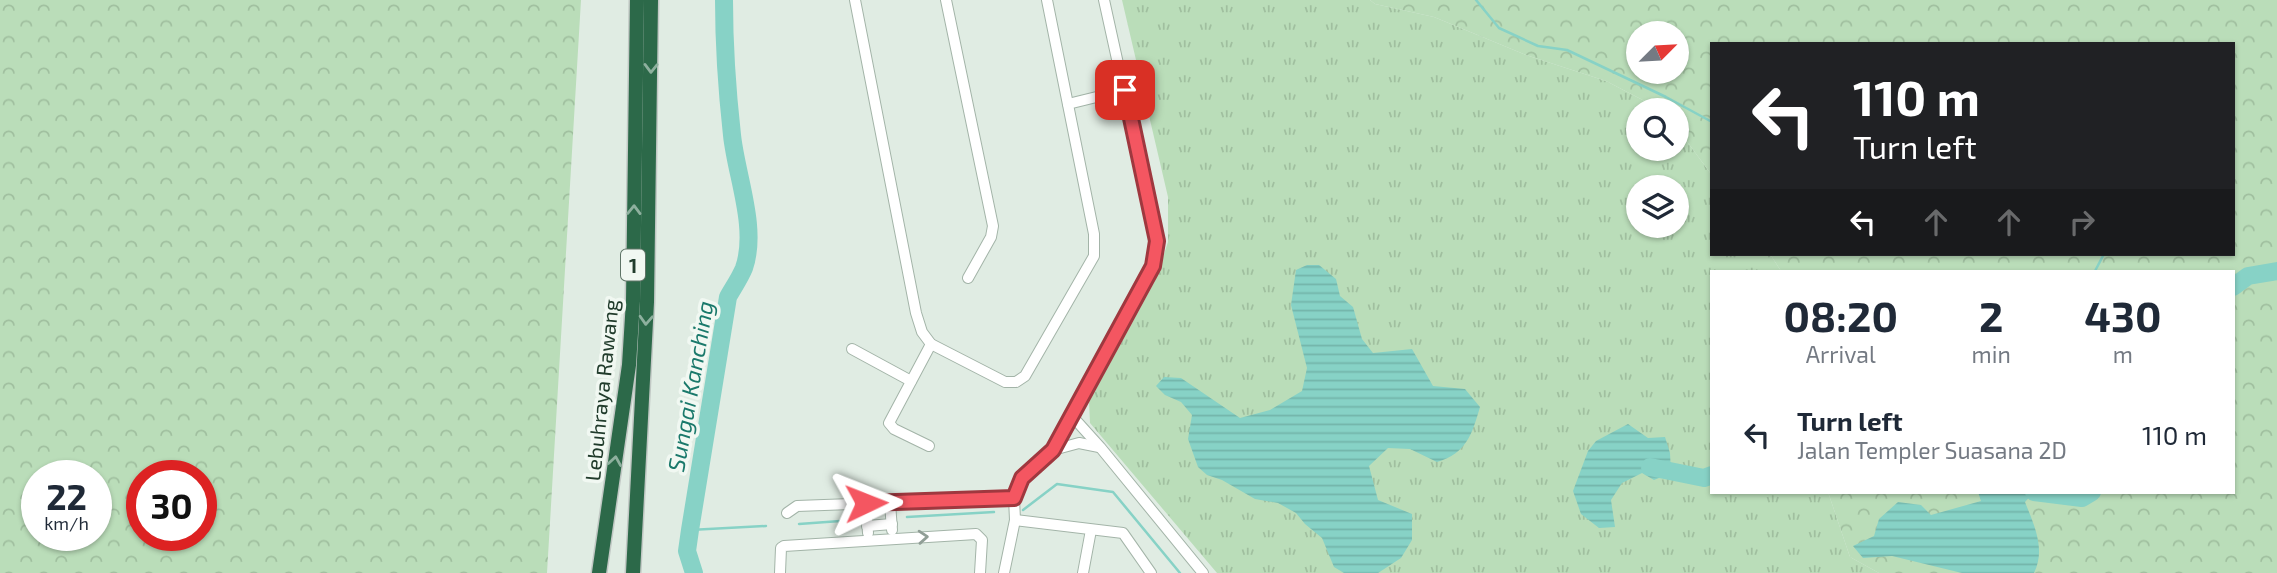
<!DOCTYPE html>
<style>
:root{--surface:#fff;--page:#f6f6f7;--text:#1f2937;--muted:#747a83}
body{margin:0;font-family:"Exo 2",sans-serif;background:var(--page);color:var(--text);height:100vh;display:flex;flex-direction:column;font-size:26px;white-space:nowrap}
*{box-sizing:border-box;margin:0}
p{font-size:23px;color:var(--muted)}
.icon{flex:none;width:38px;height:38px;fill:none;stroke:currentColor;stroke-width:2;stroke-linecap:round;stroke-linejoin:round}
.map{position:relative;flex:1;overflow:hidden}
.sheet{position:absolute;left:1710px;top:270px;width:525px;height:224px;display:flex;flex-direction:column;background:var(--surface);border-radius:0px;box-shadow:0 2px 5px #0004}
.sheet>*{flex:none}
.banner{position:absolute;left:1710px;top:42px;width:525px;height:214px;border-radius:0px;box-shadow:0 2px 5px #0004;background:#202124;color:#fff;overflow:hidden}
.needle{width:46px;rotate:66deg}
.buttons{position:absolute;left:1626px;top:21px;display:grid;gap:14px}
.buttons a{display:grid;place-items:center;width:63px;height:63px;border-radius:50%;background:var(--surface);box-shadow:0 2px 5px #0004;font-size:35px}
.speed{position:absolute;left:21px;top:460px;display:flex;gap:14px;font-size:35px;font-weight:700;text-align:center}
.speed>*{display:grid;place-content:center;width:91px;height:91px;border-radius:50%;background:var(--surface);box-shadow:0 2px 5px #0004;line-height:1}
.speed small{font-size:18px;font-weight:400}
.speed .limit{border:10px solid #d22;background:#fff;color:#111}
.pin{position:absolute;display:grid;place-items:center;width:60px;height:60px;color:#fff;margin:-30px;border-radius:14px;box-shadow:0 4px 10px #0006}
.me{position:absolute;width:77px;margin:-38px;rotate:88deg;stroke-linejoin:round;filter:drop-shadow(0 0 5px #0008)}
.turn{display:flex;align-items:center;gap:24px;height:147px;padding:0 28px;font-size:32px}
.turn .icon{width:91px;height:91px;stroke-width:2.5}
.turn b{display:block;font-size:49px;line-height:60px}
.lanes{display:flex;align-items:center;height:66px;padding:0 28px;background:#0003;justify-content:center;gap:35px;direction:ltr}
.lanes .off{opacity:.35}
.eta{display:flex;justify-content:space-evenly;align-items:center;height:119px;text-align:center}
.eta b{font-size:42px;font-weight:700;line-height:49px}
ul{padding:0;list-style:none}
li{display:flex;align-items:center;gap:21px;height:91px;padding:0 28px}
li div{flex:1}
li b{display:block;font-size:26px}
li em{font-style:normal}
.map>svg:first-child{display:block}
.grass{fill:url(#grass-tufts);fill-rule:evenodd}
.forest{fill:url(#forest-crowns);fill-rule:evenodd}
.water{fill:url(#water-rules)}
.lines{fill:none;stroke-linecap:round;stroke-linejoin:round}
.stream{stroke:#87d2c6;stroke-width:2.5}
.river{stroke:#87d2c6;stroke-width:18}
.minor-casing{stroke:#a3b4a8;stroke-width:12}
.highway-casing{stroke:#c1c8c4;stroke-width:17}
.minor{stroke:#fff;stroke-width:10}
.highway{stroke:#2c6949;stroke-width:14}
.oneway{stroke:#8eb09e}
.oneway2{stroke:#909e96}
.route-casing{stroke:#9f383f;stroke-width:18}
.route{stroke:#f45661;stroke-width:12}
.labels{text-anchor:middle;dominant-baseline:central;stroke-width:7;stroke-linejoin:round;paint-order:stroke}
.shield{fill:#f1f8f2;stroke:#5f7467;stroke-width:2}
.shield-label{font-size:19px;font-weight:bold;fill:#213c2c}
.street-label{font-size:21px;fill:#213c2c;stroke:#f1f8f2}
.water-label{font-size:23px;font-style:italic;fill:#1a796b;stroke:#f1f8f2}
</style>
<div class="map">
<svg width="2277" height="573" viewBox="0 0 2277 573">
<defs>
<pattern id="grass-tufts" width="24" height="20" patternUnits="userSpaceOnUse" patternTransform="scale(1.75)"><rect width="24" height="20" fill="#baddb9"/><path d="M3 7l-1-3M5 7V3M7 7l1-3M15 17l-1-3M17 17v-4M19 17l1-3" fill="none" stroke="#a0bf9f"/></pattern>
<pattern id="forest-crowns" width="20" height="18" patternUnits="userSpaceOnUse" patternTransform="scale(1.75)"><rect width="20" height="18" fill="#baddb9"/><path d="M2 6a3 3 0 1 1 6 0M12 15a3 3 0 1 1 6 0" fill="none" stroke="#a0bf9f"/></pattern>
<pattern id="water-rules" width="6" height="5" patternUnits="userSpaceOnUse" patternTransform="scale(1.75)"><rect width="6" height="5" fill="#87d2c6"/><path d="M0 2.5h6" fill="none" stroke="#74b5aa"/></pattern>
</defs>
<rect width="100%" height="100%" fill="#e0ece3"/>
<!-- grass -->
<path class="grass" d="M1122,0H1370L1375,4L1434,17L1526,55L1606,81L1662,110H1638V149H1676L1677,128L1711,174L1712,254H1770L1781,271H1712V492H1828L1850,557L1879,573H1217L1090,423L1089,402L1155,281L1168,242V197ZM1638,187H1676V226H1638Z"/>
<!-- forest -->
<g class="forest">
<path d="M0,0H581L547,573H0ZM37,476H96V536H37ZM142,476H201V536H142Z"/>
<path d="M1370,0H2277V573H1879L1850,557L1828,492H2233V271H1781L1770,254H2233V44H1712L1711,174L1677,128L1676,110H1662L1606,81L1526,55L1434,17L1375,4ZM1638,33H1676V72H1638Z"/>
</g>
<!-- water -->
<g class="water">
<path d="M1307,265H1319L1336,279L1340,296L1353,307L1362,339L1373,353L1412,349L1433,386L1465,389L1480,407C1472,434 1467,453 1437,462L1410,449L1388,448L1369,466L1378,500L1412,514V540L1401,558L1378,573H1344L1334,567L1322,538L1305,524L1296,513L1278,503L1255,499L1222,480L1207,475L1198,467L1188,439L1192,415L1181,402L1165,395L1156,386L1164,377L1181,378L1240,418L1270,410L1302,391L1307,368L1291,305L1296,270Z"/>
<path d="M1628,424L1648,438L1665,437L1670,453L1671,473L1654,480L1642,473L1622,483L1611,500L1615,527L1599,528L1581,514L1573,491L1588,451L1596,441Z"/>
<path d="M1978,492H2034L2025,502C2034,525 2046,549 2034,573H1962L1892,556L1863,558L1853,546L1874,536L1879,519L1898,502L1921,505L1931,515L1981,501Z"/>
</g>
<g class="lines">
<!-- stream -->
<g class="stream">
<path d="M1476,0L1499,28L1538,46L1567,50L1666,97L1712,122"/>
<path d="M2095,271L2104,254"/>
<path d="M1023,510L1057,484L1113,492L1180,573"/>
<path d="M907,517L994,512"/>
<path d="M799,524L854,520"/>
<path d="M690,530L766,526"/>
</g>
<!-- river -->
<g class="river">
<path d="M2233,287L2248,276L2277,271"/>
<path d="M1650,467L1704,478L1712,475"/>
<path d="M2034,492L2082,498L2092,492"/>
<path d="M694,573L687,551L690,530L728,297C733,288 740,278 744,268C758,228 736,175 732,135C727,90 724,45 724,0"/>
</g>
<!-- minor casing -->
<g class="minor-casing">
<g id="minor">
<path d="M855,0L916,313L922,332L931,344L1005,382H1016L1025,376L1094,256V234L1047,0"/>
<path d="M946,0L993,226L991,237L968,278"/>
<path d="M1068,104L1125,90"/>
<path d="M852,349L911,381"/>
<path d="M1072,416L1100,447L1203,573"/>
<path d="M929,446L894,429L889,423L931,344"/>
<path d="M1053,450L1079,443L1099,447"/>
<path d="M890,503L892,530"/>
<path d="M866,504L868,533"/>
<path d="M787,513L797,506L1014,498"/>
<path d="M1015,520L1123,533L1151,573"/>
<path d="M867,526L892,524"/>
<path d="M780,573L781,548L784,546L976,534L982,540L980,573"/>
<path d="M1004,573L1015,520L1014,498L1022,478L1053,450L1153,266L1157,241L1104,0"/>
<path d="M1083,573L1091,530"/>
</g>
</g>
<!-- highway casing -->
<g class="highway-casing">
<g id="highway">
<path d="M599,573L629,365L633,301L637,0"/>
<path d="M633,573L647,302L651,0"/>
</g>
</g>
<!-- minor -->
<use href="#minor" class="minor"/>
<!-- highway -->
<use href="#highway" class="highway"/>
</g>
<!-- one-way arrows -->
<defs><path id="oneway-chevron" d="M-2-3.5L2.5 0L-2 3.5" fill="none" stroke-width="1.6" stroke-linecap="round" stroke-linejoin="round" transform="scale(1.75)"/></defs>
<g class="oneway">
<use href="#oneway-chevron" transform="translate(651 68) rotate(91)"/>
<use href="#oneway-chevron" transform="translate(634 210) rotate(-89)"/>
<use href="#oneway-chevron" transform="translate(646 320) rotate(93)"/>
<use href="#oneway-chevron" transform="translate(615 461) rotate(-81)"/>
</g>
<use class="oneway2" href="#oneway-chevron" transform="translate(923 537) rotate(-4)"/>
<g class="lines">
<!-- route casing -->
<g class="route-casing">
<path id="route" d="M866,503L1014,498L1022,478L1053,450L1153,266L1157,241L1125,90"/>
</g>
<!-- route -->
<use href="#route" class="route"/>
</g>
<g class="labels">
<!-- shield labels -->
<rect class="shield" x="621" y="249.5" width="24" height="31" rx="5"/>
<g class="shield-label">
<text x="633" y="265">1</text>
</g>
<!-- street labels -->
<g class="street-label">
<text transform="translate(601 390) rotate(-84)">Lebuhraya Rawang</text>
</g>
<!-- water labels -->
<g class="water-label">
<text transform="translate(690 386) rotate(-80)">Sungai Kanching</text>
</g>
</g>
</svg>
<div class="buttons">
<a><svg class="needle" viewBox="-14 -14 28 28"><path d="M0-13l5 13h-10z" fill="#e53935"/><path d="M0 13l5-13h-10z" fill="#747a83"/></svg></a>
<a><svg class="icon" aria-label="search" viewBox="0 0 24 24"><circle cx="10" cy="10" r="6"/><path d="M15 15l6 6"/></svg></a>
<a><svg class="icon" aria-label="layers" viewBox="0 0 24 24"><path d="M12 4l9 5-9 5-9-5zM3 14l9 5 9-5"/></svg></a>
</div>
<div class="speed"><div>22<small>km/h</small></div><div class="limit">30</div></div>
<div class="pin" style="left:1125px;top:90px;background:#d93025"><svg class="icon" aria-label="arrive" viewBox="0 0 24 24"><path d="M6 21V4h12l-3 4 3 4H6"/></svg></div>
<svg class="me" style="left:866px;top:503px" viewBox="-20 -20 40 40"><path d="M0-17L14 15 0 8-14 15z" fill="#f45661" stroke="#fff" stroke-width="4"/></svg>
<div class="banner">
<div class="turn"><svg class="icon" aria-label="left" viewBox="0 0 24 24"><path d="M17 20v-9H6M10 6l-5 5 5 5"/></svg><div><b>110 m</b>Turn left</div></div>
<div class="lanes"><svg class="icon" aria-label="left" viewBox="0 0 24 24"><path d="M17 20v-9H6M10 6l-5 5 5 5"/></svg><svg class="icon off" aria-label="ahead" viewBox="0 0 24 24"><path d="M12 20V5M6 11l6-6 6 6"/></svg><svg class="icon off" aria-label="ahead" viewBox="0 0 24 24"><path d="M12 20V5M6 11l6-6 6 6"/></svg><svg class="icon off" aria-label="right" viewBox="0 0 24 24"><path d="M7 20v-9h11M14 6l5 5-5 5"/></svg></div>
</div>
<section class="sheet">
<div class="eta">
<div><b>08:20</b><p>Arrival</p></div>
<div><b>2</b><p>min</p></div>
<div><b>430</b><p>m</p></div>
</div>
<ul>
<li><svg class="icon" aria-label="left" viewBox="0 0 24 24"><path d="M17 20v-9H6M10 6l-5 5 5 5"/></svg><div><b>Turn left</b><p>Jalan Templer Suasana 2D</p></div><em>110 m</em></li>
</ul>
</section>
</div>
